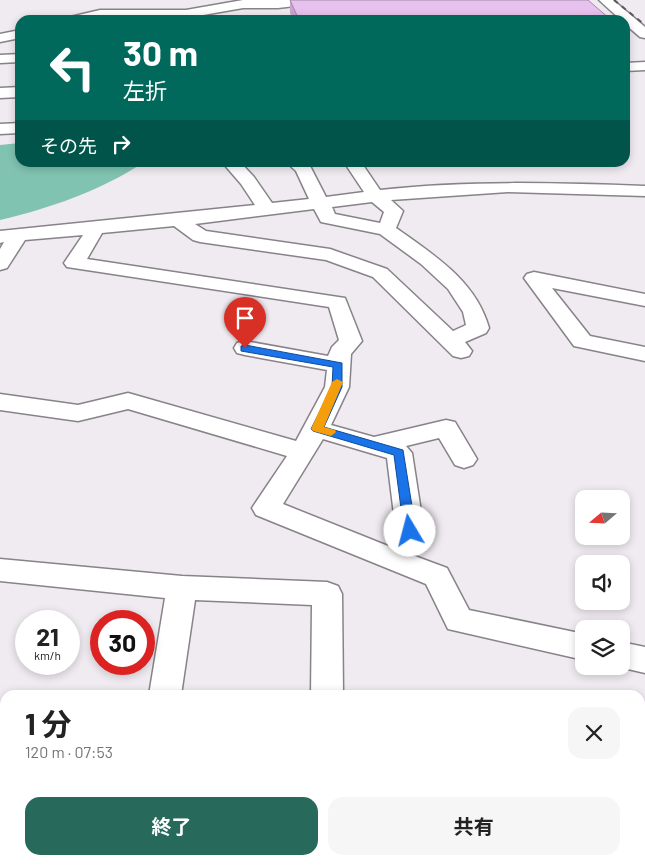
<!DOCTYPE html>
<html lang="ja">
<meta charset="utf-8">
<style>
:root{--surface:#fff;--page:#f6f6f6;--text:#222;--muted:#767676;--accent:#276a5b}
body{margin:0;font-family:Barlow,"Noto Sans JP",sans-serif;background:var(--page);color:var(--text);height:100vh;display:flex;flex-direction:column;font-size:19px;white-space:nowrap}
*{box-sizing:border-box;margin:0}
p{font-size:16px;color:var(--muted)}
.icon{flex:none;width:28px;height:28px;fill:none;stroke:currentColor;stroke-width:2;stroke-linecap:round;stroke-linejoin:round}
.map{position:relative;flex:1;overflow:hidden}
.panel{position:absolute;left:0px;top:690px;width:645px;height:175px;display:flex;flex-direction:column;background:var(--surface);border-radius:15px 15px 0 0;box-shadow:0 2px 8px #0003}
.panel>*{flex:none}
.guide{position:absolute;left:15px;top:15px;width:615px;height:152px;border-radius:15px;box-shadow:0 2px 8px #0003;background:#00695c;color:#fff;overflow:hidden}
.needle{width:32px;rotate:251deg}
.tools{position:absolute;left:575px;top:490px;display:grid;gap:10px}
.tools a{display:grid;place-items:center;width:55px;height:55px;border-radius:10px;background:var(--surface);box-shadow:0 2px 8px #0003;font-size:25px}
.speed{position:absolute;left:15px;top:610px;display:flex;gap:10px;font-size:25px;font-weight:700;text-align:center}
.speed>*{display:grid;place-content:center;width:65px;height:65px;border-radius:50%;background:var(--surface);box-shadow:0 2px 8px #0003;line-height:1}
.speed small{font-size:12px;font-weight:400}
.speed .limit{border:8px solid #d22;background:#fff;color:#111}
.pin{position:absolute;display:grid;place-items:center;width:42px;height:42px;color:#fff;margin:-51px -21px;border-radius:50% 50% 50% 0;rotate:-45deg;box-shadow:0 0 5px #0007}
.pin .icon{rotate:45deg}
.me{position:absolute;width:55px;margin:-28px;rotate:352deg;stroke-linejoin:round;filter:drop-shadow(0 0 4px #0008)}
.turn{display:flex;align-items:center;gap:18px;height:105px;padding:0 25px;font-size:22px}
.turn .icon{width:65px;height:65px;stroke-width:2.5}
.turn b{display:block;font-size:35px;line-height:42px}
.then{display:flex;align-items:center;height:48px;padding:0 25px;background:#0003;gap:10px;font-size:19px}
.round{display:grid;place-items:center;flex:none;width:52px;height:52px;border-radius:15px;background:var(--page)}
.headline{display:flex;align-items:center;justify-content:space-between;height:85px;padding:0 25px}
h1{font-size:30px;font-weight:700;line-height:38px}
.button{display:flex;gap:10px;margin-top:auto;padding:10px 25px}
.button a{flex:1;height:58px;border-radius:15px;background:var(--accent);color:#fff;font-size:20px;font-weight:700;line-height:58px;text-align:center}
.button a+a{background:var(--page);color:var(--text)}
.map>svg:first-child{display:block}
.water{fill:#81c3b1}
.lines{fill:none;stroke-linecap:round;stroke-linejoin:round}
.street-casing{stroke:#888289;stroke-width:3}
.street{fill:#fff;fill-rule:evenodd}
.rail{stroke:#5b585c;stroke-width:2;stroke-dasharray:5 5;stroke-linecap:butt}
.wall{fill:#c7a7cd}
.building{fill:#e7c2ee;stroke:#a288a7}
.route{fill:#1a73e8;stroke:#114b97}
.slow{fill:#f59e0b}
</style>
<div class="map">
<svg width="645" height="865" viewBox="0 0 645 865">
<rect width="100%" height="100%" fill="#f0eaf1"/>
<!-- water -->
<path class="water" d="M20,143V162L143,163C99,191 51,208 0,220V145Z"/>
<g class="lines">
<!-- street casing -->
<g class="street-casing">
<g id="street">
<path d="M243,0H318L312,4L278,8H243L186,18L69,20L70,17L100,10H186Z"/>
<path d="M599,0H613L645,27V38L640,37L625,24V20H621Z"/>
<path d="M20,30V38L0,42V34Z"/>
<path d="M20,54V62L0,63V55Z"/>
<path d="M645,62V70L625,71V63Z"/>
<path d="M20,87V97L0,98V88Z"/>
<path d="M20,123V133L0,134V124Z"/>
<path d="M222,162H240L254,177L272,203L309,199L296,171L286,162L309,164L326,197L364,192L344,162H361L380,190C469,180 556,183 645,186V196L508,192L391,200L403,211L396,228C434,255 476,281 489,328L486,333L465,342L472,351L469,356L461,358L453,356L373,277L326,260L200,242L193,240L174,226L102,233L87,259L345,298L362,341L351,354L349,387L331,425L374,437L446,420L455,422L477,459L473,465L464,468L455,465L439,438L406,446L412,453L424,531L412,555L447,568L469,610L584,634V660L448,629L426,584L256,515L252,508L287,456L128,409L78,421L0,410V394L78,405L128,393L296,441L325,387L327,370L245,355L237,353L234,348L237,343L245,341L328,356L332,347L339,340L329,307L67,267L64,263L83,235L25,240L7,268L0,270V249L4,242L0,243V231L255,205L241,184ZM372,202L384,212L380,223L335,214L332,207ZM314,209L321,222L380,234L421,264L448,289L463,312L466,325L453,331L387,269L330,249L206,231L195,224ZM323,439L387,458L396,531L388,546L283,504Z"/>
<path d="M534,272L645,294V306L552,288L590,336L645,347V361L574,346L524,278L527,274Z"/>
<path d="M0,559L182,576L327,582L338,586L342,594L343,695H311L312,605L195,600L181,695H149L165,598L0,581Z"/>
<path d="M621,642L645,647V673L615,666H621Z"/>
<rect x="119" y="860" width="38" height="5"/>
<rect x="309" y="860" width="38" height="5"/>
</g>
</g>
<!-- street -->
<use href="#street" class="street"/>
<!-- rail -->
<path class="rail" d="M614,0L645,25"/>
</g>
<!-- wall -->
<path class="wall" d="M290,0L611,20H293L290,13Z"/>
<!-- building -->
<path class="building" d="M290,0H588L611,20H299Z"/>
<!-- route -->
<path class="route" d="M245,345L342,363V387L324,427L403,450L416,531L414,534H406L404,531L394,455L313,431L311,429L332,387L333,367L241,351V346Z"/>
<!-- slow -->
<path class="slow" d="M337,379L343,382L324,427L335,430L336,432L331,436L313,431L311,429L332,382Z"/>
</svg>
<div class="tools">
<a><svg class="needle" viewBox="-14 -14 28 28"><path d="M0-13l5 13h-10z" fill="#e53935"/><path d="M0 13l5-13h-10z" fill="#767676"/></svg></a>
<a><svg class="icon" aria-label="sound" viewBox="0 0 24 24"><path d="M4 9h4l5-4v14l-5-4H4zM17 9q2 3 0 6"/></svg></a>
<a><svg class="icon" aria-label="layers" viewBox="0 0 24 24"><path d="M12 4l9 5-9 5-9-5zM3 14l9 5 9-5"/></svg></a>
</div>
<div class="speed"><div>21<small>km/h</small></div><div class="limit">30</div></div>
<div class="pin" style="left:245px;top:348px;background:#d93025"><svg class="icon" aria-label="arrive" viewBox="0 0 24 24"><path d="M6 21V4h12l-3 4 3 4H6"/></svg></div>
<svg class="me" style="left:410px;top:531px" viewBox="-20 -20 40 40"><circle r="19" fill="#fff"/><path d="M0-13L10 11 0 6-10 11z" fill="#1a73e8"/></svg>
<div class="guide">
<div class="turn"><svg class="icon" aria-label="left" viewBox="0 0 24 24"><path d="M17 20v-9H6M10 6l-5 5 5 5"/></svg><div><b>30 m</b>左折</div></div>
<div class="then">その先<svg class="icon" aria-label="right" viewBox="0 0 24 24"><path d="M7 20v-9h11M14 6l5 5-5 5"/></svg></div>
</div>
<section class="panel">
<div class="headline"><div><h1>1 分</h1><p>120 m · 07:53</p></div><a class="round"><svg class="icon" aria-label="close" viewBox="0 0 24 24"><path d="M6 6l12 12M18 6L6 18"/></svg></a></div>
<div class="button"><a>終了</a><a>共有</a></div>
</section>
</div>
